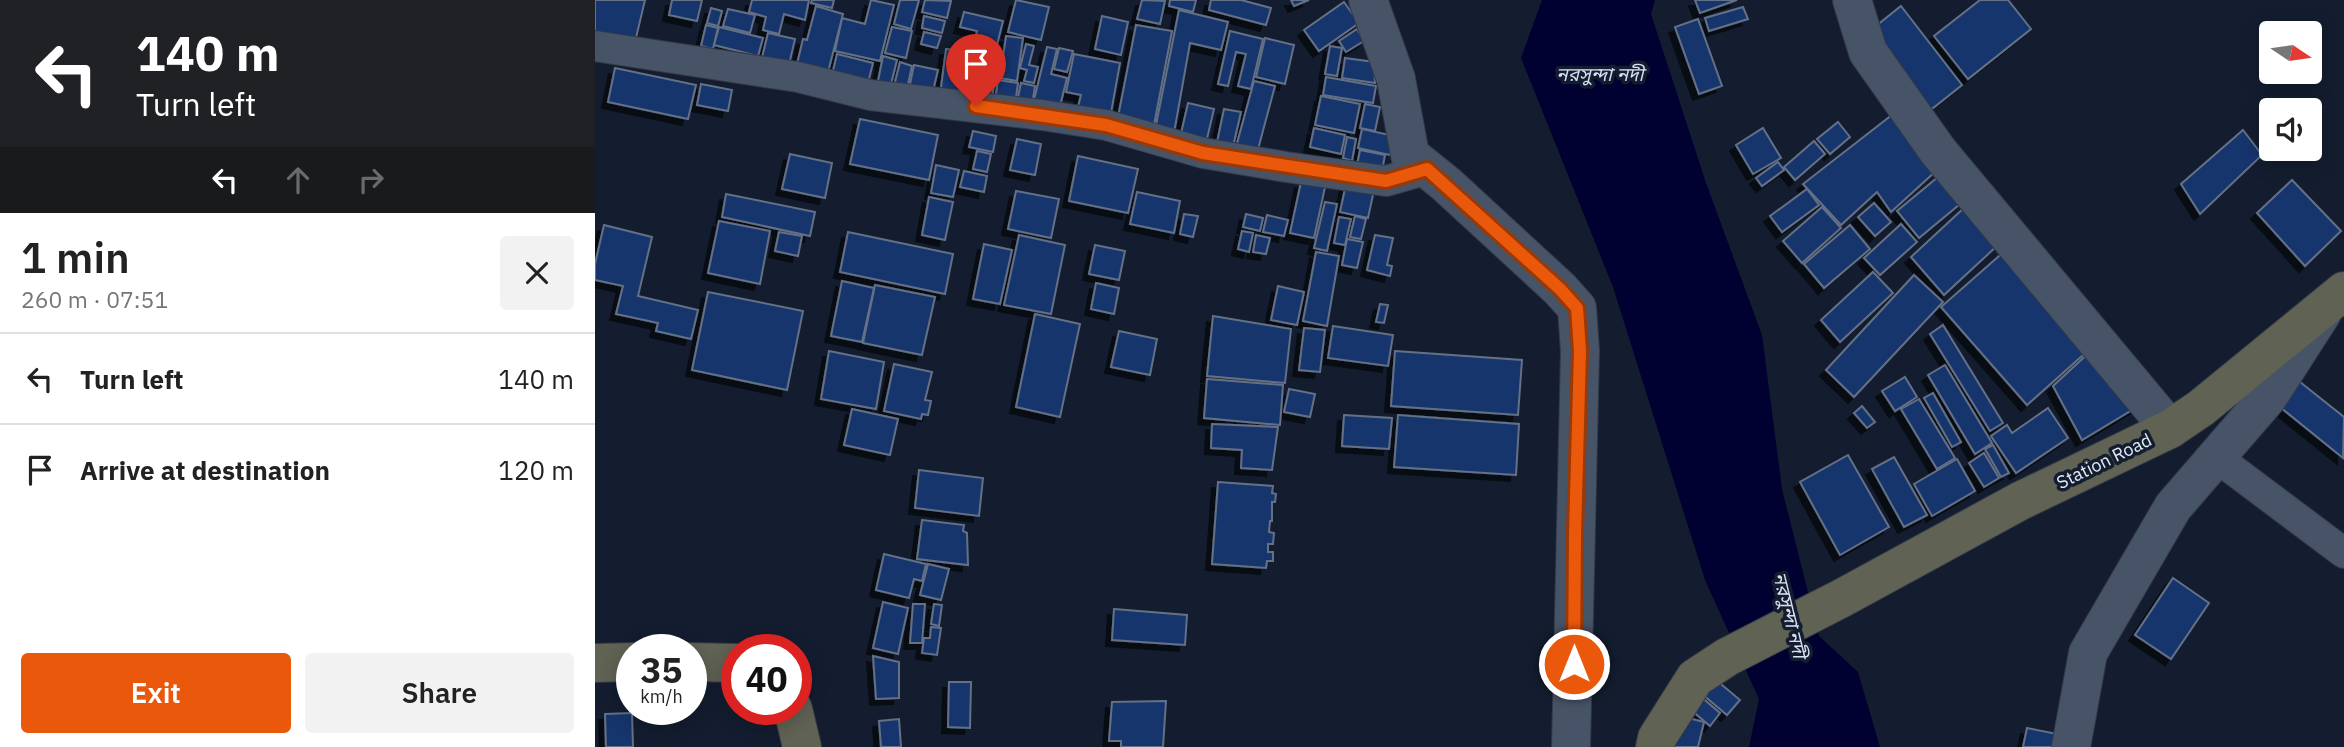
<!DOCTYPE html>
<meta charset="utf-8">
<style>
:root{--surface:#fff;--page:#f2f2f2;--text:#222;--muted:#767676;--line:#e0e0e0;--accent:#ea580c}
body{margin:0;font-family:"IBM Plex Sans","Noto Sans Bengali",sans-serif;background:var(--page);color:var(--text);height:100vh;display:flex;flex-direction:column;font-size:26px;white-space:nowrap}
*{box-sizing:border-box;margin:0}
p{font-size:23px;color:var(--muted)}
.icon{flex:none;width:38px;height:38px;fill:none;stroke:currentColor;stroke-width:2;stroke-linecap:round;stroke-linejoin:round}
.map{position:relative;flex:1;overflow:hidden}
.drawer{display:flex;flex-direction:column;background:var(--surface);width:595px}
.drawer>*{flex:none}
.top-card{background:#202124;color:#fff;overflow:hidden}
.needle{width:46px;rotate:103deg}
.tools{position:absolute;left:1664px;top:21px;display:grid;gap:14px}
.tools a{display:grid;place-items:center;width:63px;height:63px;border-radius:7px;background:var(--surface);box-shadow:0 4px 18px #0003;font-size:35px}
.speed{position:absolute;left:21px;top:634px;display:flex;gap:14px;font-size:35px;font-weight:700;text-align:center}
.speed>*{display:grid;place-content:center;width:91px;height:91px;border-radius:50%;background:var(--surface);box-shadow:0 4px 18px #0003;line-height:1}
.speed small{font-size:18px;font-weight:400}
.speed .limit{border:10px solid #d22;background:#fff;color:#111}
.pin{position:absolute;display:grid;place-items:center;width:60px;height:60px;color:#fff;margin:-72px -30px;border-radius:50% 50% 50% 0;rotate:-45deg;box-shadow:0 0 7px #0007}
.pin .icon{rotate:45deg}
.me{position:absolute;width:77px;margin:-38px;rotate:0deg;stroke-linejoin:round;filter:drop-shadow(0 0 5px #0008)}
.turn{display:flex;align-items:center;gap:24px;height:147px;padding:0 21px;font-size:32px}
.turn .icon{width:91px;height:91px;stroke-width:2.5}
.turn b{display:block;font-size:49px;line-height:60px}
.lanes{display:flex;align-items:center;height:66px;padding:0 21px;background:#0003;justify-content:center;gap:35px;direction:ltr}
.lanes .off{opacity:.35}
.round{display:grid;place-items:center;flex:none;width:74px;height:74px;border-radius:7px;background:var(--page)}
.headline{display:flex;align-items:center;justify-content:space-between;height:119px;padding:0 21px}
h1{font-size:42px;font-weight:600;line-height:52px}
.cta{display:flex;gap:14px;margin-top:auto;padding:14px 21px}
.cta a{flex:1;height:80px;border-radius:7px;background:var(--accent);color:#fff;font-size:28px;font-weight:600;line-height:80px;text-align:center}
.cta a+a{background:var(--page);color:var(--text)}
ul{padding:0;list-style:none}
li{display:flex;align-items:center;gap:21px;height:91px;padding:0 21px;border-top:2px solid var(--line)}
li div{flex:1}
li b{display:block;font-size:26px}
li em{font-style:normal}
main{display:flex;flex:1;min-height:0}
.map>svg:first-child{display:block}
.water{fill:#000031}
.building{fill:#15356d;stroke:#647086;stroke-width:2;filter:url(#shadow)}
.lines{fill:none;stroke-linecap:round;stroke-linejoin:round}
.minor-casing{stroke:#333948;stroke-width:32}
.tertiary-casing{stroke:#333948;stroke-width:40}
.secondary-casing{stroke:#333948;stroke-width:40}
.minor{stroke:#475367;stroke-width:30}
.tertiary{stroke:#475367;stroke-width:38}
.secondary{stroke:#606254;stroke-width:38}
.route-casing{stroke:#983908;stroke-width:18}
.route{stroke:#ea580c;stroke-width:12}
.labels{text-anchor:middle;dominant-baseline:central;stroke-width:7;stroke-linejoin:round;paint-order:stroke}
.street-label{font-size:18px;fill:#e2eaf6;stroke:#131d2f}
.water-label{font-size:19px;font-style:italic;fill:#d5e0f2;stroke:#131d2f}
</style>
<main>
<section class="drawer">
<div class="top-card">
<div class="turn"><svg class="icon" aria-label="left" viewBox="0 0 24 24"><path d="M17 20v-9H6M10 6l-5 5 5 5"/></svg><div><b>140 m</b>Turn left</div></div>
<div class="lanes"><svg class="icon" aria-label="left" viewBox="0 0 24 24"><path d="M17 20v-9H6M10 6l-5 5 5 5"/></svg><svg class="icon off" aria-label="ahead" viewBox="0 0 24 24"><path d="M12 20V5M6 11l6-6 6 6"/></svg><svg class="icon off" aria-label="right" viewBox="0 0 24 24"><path d="M7 20v-9h11M14 6l5 5-5 5"/></svg></div>
</div>
<div class="headline"><div><h1>1 min</h1><p>260 m · 07:51</p></div><a class="round"><svg class="icon" aria-label="close" viewBox="0 0 24 24"><path d="M6 6l12 12M18 6L6 18"/></svg></a></div>
<ul>
<li><svg class="icon" aria-label="left" viewBox="0 0 24 24"><path d="M17 20v-9H6M10 6l-5 5 5 5"/></svg><div><b>Turn left</b></div><em>140 m</em></li>
<li><svg class="icon" aria-label="arrive" viewBox="0 0 24 24"><path d="M6 21V4h12l-3 4 3 4H6"/></svg><div><b>Arrive at destination</b></div><em>120 m</em></li>
</ul>
<div class="cta"><a>Exit</a><a>Share</a></div>
</section>
<div class="map">
<svg width="1749" height="747" viewBox="0 0 1749 747">
<defs>
<filter id="shadow"><feDropShadow dx="-6" dy="6" stdDeviation="0" flood-color="#0009"/></filter>
</defs>
<rect width="100%" height="100%" fill="#131d2f"/>
<!-- water -->
<path class="water" d="M947,0H1060L1056,14L1111,183L1167,335L1187,489L1224,636L1263,672L1285,747H1154L1164,699L1110,580L1018,287L926,58Z"/>
<!-- building -->
<g class="building">
<path d="M0,0H50L40,42L0,33Z"/>
<path d="M77,0H107L102,21L74,15Z"/>
<path d="M157,0H214L210,20L189,14L184,34L168,30L171,17L154,12Z"/>
<path d="M217,0H239L237,8L216,3Z"/>
<path d="M276,0L299,5L285,61L240,51L247,18L270,24Z"/>
<path d="M305,0H324L316,29L299,24Z"/>
<path d="M330,0L356,1L352,18L327,12Z"/>
<path d="M421,0L454,7L446,40L413,32Z"/>
<path d="M547,0L570,1L565,24L542,19Z"/>
<path d="M575,0H601L598,12L574,6Z"/>
<path d="M616,0H646L676,8L671,25L614,10Z"/>
<path d="M696,0H714L699,6Z"/>
<path d="M1100,0H1142L1105,13Z"/>
<path d="M1385,0H1413L1436,29L1373,79L1339,36Z"/>
<path d="M749,2L764,23L724,51L709,30Z"/>
<path d="M221,6L248,14L233,72L202,64L208,39L212,40Z"/>
<path d="M1306,6L1367,85L1333,112L1271,34Z"/>
<path d="M1148,7L1153,19L1114,31L1110,18Z"/>
<path d="M116,8L127,11L123,26L112,23Z"/>
<path d="M133,9L160,15L155,33L128,26Z"/>
<path d="M584,10L633,22L626,50L595,43L579,133L560,130Z"/>
<path d="M369,12L408,21L400,53L378,48L382,31L365,27Z"/>
<path d="M329,16L350,21L347,33L327,28Z"/>
<path d="M507,16L533,22L526,55L500,49Z"/>
<path d="M1103,19L1127,86L1104,94L1080,27Z"/>
<path d="M111,25L123,28L118,49L106,46Z"/>
<path d="M541,25L577,31L559,125L523,117Z"/>
<path d="M124,27L168,38L163,56L119,45Z"/>
<path d="M297,27L317,31L311,58L290,53Z"/>
<path d="M762,29L769,41L751,52L744,41Z"/>
<path d="M635,31L668,39L656,89L643,86L651,54L641,52L633,86L623,84Z"/>
<path d="M329,32L346,36L342,48L326,44Z"/>
<path d="M173,33L200,39L193,69L166,62Z"/>
<path d="M411,36L428,38L422,81L405,78Z"/>
<path d="M670,38L699,45L690,84L661,77Z"/>
<path d="M431,44L439,46L434,65L443,67L439,83L429,81L432,70L425,68Z"/>
<path d="M735,46L747,48L742,76L730,74Z"/>
<path d="M452,47L462,49L456,74L472,78L464,110L438,104Z"/>
<path d="M464,48L478,51L472,72L459,69Z"/>
<path d="M351,49L402,54L397,101L345,95Z"/>
<path d="M242,54L278,63L273,83L237,75Z"/>
<path d="M479,54L525,63L516,113L483,107L486,95L471,92Z"/>
<path d="M288,56L302,60L296,84L283,81Z"/>
<path d="M750,58L779,62L780,83L747,78Z"/>
<path d="M305,62L317,66L312,89L299,86Z"/>
<path d="M319,65L343,70L337,95L314,89Z"/>
<path d="M20,68L101,85L93,119L13,102Z"/>
<path d="M731,77L781,86L778,103L728,95Z"/>
<path d="M403,80L423,83L420,104L400,101Z"/>
<path d="M659,81L680,86L662,153L641,147Z"/>
<path d="M426,83L440,86L437,105L422,102Z"/>
<path d="M106,84L137,90L133,111L102,105Z"/>
<path d="M726,96L765,104L759,133L720,125Z"/>
<path d="M593,103L619,109L611,143L585,138Z"/>
<path d="M770,104L785,107L780,131L765,128Z"/>
<path d="M629,109L646,112L637,151L621,147Z"/>
<path d="M1302,111L1342,170L1296,212L1282,192L1246,225L1208,184Z"/>
<path d="M265,119L343,135L334,180L255,164Z"/>
<path d="M1243,122L1255,137L1235,154L1222,139Z"/>
<path d="M719,128L750,135L746,154L715,147Z"/>
<path d="M1168,128L1186,158L1158,174L1141,145Z"/>
<path d="M767,129L799,136L795,155L763,148Z"/>
<path d="M1648,130L1667,155L1605,214L1586,184Z"/>
<path d="M378,131L401,136L398,152L374,147Z"/>
<path d="M752,137L761,139L757,161L748,158Z"/>
<path d="M422,139L446,144L440,175L415,170Z"/>
<path d="M1219,141L1230,154L1200,180L1189,167Z"/>
<path d="M765,150L790,155L787,171L762,165Z"/>
<path d="M382,151L396,154L392,172L378,169Z"/>
<path d="M195,154L237,163L230,198L187,189Z"/>
<path d="M483,156L543,169L533,213L474,201Z"/>
<path d="M1183,162L1189,170L1167,186L1161,178Z"/>
<path d="M341,165L364,170L358,197L336,193Z"/>
<path d="M369,171L392,176L389,192L365,187Z"/>
<path d="M1343,177L1365,204L1324,238L1302,211Z"/>
<path d="M1697,180L1746,231L1710,266L1662,213Z"/>
<path d="M706,182L730,187L719,238L695,233Z"/>
<path d="M751,184L779,190L773,218L745,212Z"/>
<path d="M1212,189L1224,205L1187,232L1175,216Z"/>
<path d="M421,191L464,199L456,238L413,229Z"/>
<path d="M542,192L585,201L579,233L535,224Z"/>
<path d="M131,194L220,212L215,236L127,217Z"/>
<path d="M334,197L358,202L350,240L327,235Z"/>
<path d="M730,202L742,204L732,251L719,248Z"/>
<path d="M1279,203L1296,222L1280,236L1263,217Z"/>
<path d="M1227,207L1246,228L1207,263L1188,241Z"/>
<path d="M1370,207L1404,244L1349,295L1316,257Z"/>
<path d="M589,214L603,216L598,237L585,234Z"/>
<path d="M651,214L668,218L665,231L648,227Z"/>
<path d="M672,215L693,220L689,236L668,232Z"/>
<path d="M760,216L771,219L766,239L755,237Z"/>
<path d="M744,217L756,219L750,245L739,243Z"/>
<path d="M124,221L175,231L165,284L113,273Z"/>
<path d="M1306,224L1322,242L1285,275L1269,258Z"/>
<path d="M9,225L57,237L43,296L103,310L96,339L61,331L63,323L21,314L28,286L0,280V264Z"/>
<path d="M1255,225L1275,249L1229,288L1209,264Z"/>
<path d="M647,231L658,233L654,252L643,249Z"/>
<path d="M184,232L207,236L203,256L180,251Z"/>
<path d="M253,232L358,254L350,294L245,272Z"/>
<path d="M424,235L470,245L456,314L409,305Z"/>
<path d="M661,235L675,238L671,254L658,252Z"/>
<path d="M780,235L798,238L792,265L797,266L795,276L772,270Z"/>
<path d="M752,239L768,242L762,268L747,265Z"/>
<path d="M389,244L417,250L405,304L378,299Z"/>
<path d="M500,245L530,251L524,280L494,274Z"/>
<path d="M1412,249L1497,347L1432,405L1346,307Z"/>
<path d="M721,252L744,256L732,326L708,321Z"/>
<path d="M1278,272L1298,293L1245,342L1226,320Z"/>
<path d="M1319,275L1348,302L1259,397L1231,370Z"/>
<path d="M247,281L279,288L267,342L236,336Z"/>
<path d="M501,283L524,288L519,314L496,309Z"/>
<path d="M280,285L340,297L327,355L268,343Z"/>
<path d="M683,286L709,292L702,325L676,320Z"/>
<path d="M113,292L208,311L192,390L97,370Z"/>
<path d="M785,304L793,305L789,323L781,322Z"/>
<path d="M440,314L485,324L465,417L421,407Z"/>
<path d="M618,316L696,329L690,383L612,376Z"/>
<path d="M1348,325L1408,423L1395,431L1335,334Z"/>
<path d="M738,326L798,335L793,366L733,358Z"/>
<path d="M709,328L730,330L725,372L704,370Z"/>
<path d="M524,331L562,339L555,375L516,367Z"/>
<path d="M1498,349L1542,407L1487,440L1458,386Z"/>
<path d="M234,351L289,362L281,409L226,399Z"/>
<path d="M800,351L927,360L923,415L796,406Z"/>
<path d="M299,364L337,372L330,400L336,401L333,415L327,414L326,419L289,411Z"/>
<path d="M1350,365L1397,443L1380,454L1333,375Z"/>
<path d="M1310,377L1322,397L1300,411L1287,391Z"/>
<path d="M612,379L688,385L685,425L609,418Z"/>
<path d="M1705,382L1749,417L1748,458L1685,407Z"/>
<path d="M694,389L720,394L715,417L689,412Z"/>
<path d="M1338,393L1366,442L1357,447L1329,398Z"/>
<path d="M1324,399L1360,458L1342,469L1306,409Z"/>
<path d="M1267,406L1280,422L1272,428L1259,413Z"/>
<path d="M1453,408L1473,438L1421,473L1396,436L1412,425L1417,433Z"/>
<path d="M257,409L303,419L295,455L249,445Z"/>
<path d="M749,415L797,418L794,449L747,446Z"/>
<path d="M803,415L924,424L921,475L799,467Z"/>
<path d="M617,424L683,427L677,470L646,468L647,450L616,448Z"/>
<path d="M1398,445L1414,473L1406,477L1390,449Z"/>
<path d="M1389,453L1404,478L1389,487L1374,463Z"/>
<path d="M1253,455L1294,527L1245,555L1205,482Z"/>
<path d="M1299,457L1332,515L1309,527L1277,469Z"/>
<path d="M1362,459L1380,491L1337,516L1319,484Z"/>
<path d="M324,470L388,478L384,516L320,508Z"/>
<path d="M623,482L678,486L677,493L681,494L680,502H677V521H675L674,532L679,533L678,544H673V552H678V561H672L671,568L617,564Z"/>
<path d="M327,520L369,525L368,531L372,533L373,565L322,559Z"/>
<path d="M289,554L331,564L327,581L319,579L314,598L281,590Z"/>
<path d="M333,564L354,569L346,600L325,595Z"/>
<path d="M1578,578L1614,603L1576,659L1540,635Z"/>
<path d="M288,602L313,608L303,654L278,648Z"/>
<path d="M318,604H330L327,643H315Z"/>
<path d="M339,604L347,605L344,626L336,624Z"/>
<path d="M519,609L592,615L590,645L517,640Z"/>
<path d="M336,627L346,628L342,655L327,653L329,638H335Z"/>
<path d="M278,656L304,662V698L281,699Z"/>
<path d="M1114,674L1145,700L1132,715L1101,689Z"/>
<path d="M354,682H376L375,728L353,727Z"/>
<path d="M1099,691L1125,713L1115,726L1089,704Z"/>
<path d="M571,701L568,747H526V741H514L517,702Z"/>
<path d="M37,713L38,747H11L10,714Z"/>
<path d="M1081,715L1109,722L1103,747H1073Z"/>
<path d="M304,719L306,747H286L284,721Z"/>
<path d="M1432,728L1467,735L1465,747H1428Z"/>
</g>
<g class="lines">
<!-- minor casing -->
<g class="minor-casing">
<g id="minor">
<path d="M0,46L203,77L275,95L447,115L511,125L608,153L691,167L791,181L833,169"/>
<path d="M1621,457L1749,553"/>
</g>
</g>
<!-- tertiary casing -->
<g class="tertiary-casing">
<g id="tertiary">
<path d="M773,0L801,79L815,155L851,184L965,289L982,308L985,351L976,747"/>
<path d="M1257,0L1273,52L1343,151L1575,429"/>
<path d="M1476,747L1493,653L1578,507L1673,397L1727,313"/>
</g>
</g>
<!-- secondary casing -->
<g class="secondary-casing">
<g id="secondary">
<path d="M96,662L142,663"/>
<path d="M0,663L37,662"/>
<path d="M198,709L207,747"/>
<path d="M1060,747L1062,738L1100,678L1132,657L1247,598L1425,501L1575,429L1606,408L1749,291"/>
</g>
</g>
<!-- minor -->
<use href="#minor" class="minor"/>
<!-- tertiary -->
<use href="#tertiary" class="tertiary"/>
<!-- secondary -->
<use href="#secondary" class="secondary"/>
</g>
<g class="lines">
<!-- route casing -->
<g class="route-casing">
<path id="route" d="M381,106L511,125L608,153L791,181L832,169L965,289L982,308L985,351L980,534L979,664"/>
</g>
<!-- route -->
<use href="#route" class="route"/>
</g>
<g class="labels">
<!-- street labels -->
<g class="street-label">
<text transform="translate(1509 461) rotate(-26)">Station Road</text>
</g>
<!-- water labels -->
<g class="water-label">
<text x="1005" y="74">নরসুন্দা নদী</text>
<text transform="translate(1195 615) rotate(76)">নরসুন্দা নদী</text>
</g>
</g>
</svg>
<div class="tools">
<a><svg class="needle" viewBox="-14 -14 28 28"><path d="M0-13l5 13h-10z" fill="#e53935"/><path d="M0 13l5-13h-10z" fill="#767676"/></svg></a>
<a><svg class="icon" aria-label="sound" viewBox="0 0 24 24"><path d="M4 9h4l5-4v14l-5-4H4zM17 9q2 3 0 6"/></svg></a>
</div>
<div class="speed"><div>35<small>km/h</small></div><div class="limit">40</div></div>
<div class="pin" style="left:381px;top:106px;background:#d93025"><svg class="icon" aria-label="arrive" viewBox="0 0 24 24"><path d="M6 21V4h12l-3 4 3 4H6"/></svg></div>
<svg class="me" style="left:979px;top:664px" viewBox="-20 -20 40 40"><circle r="17" fill="#ea580c" stroke="#fff" stroke-width="3"/><path d="M0-11L8 9 0 5-8 9z" fill="#fff"/></svg>
</div>
</main>
